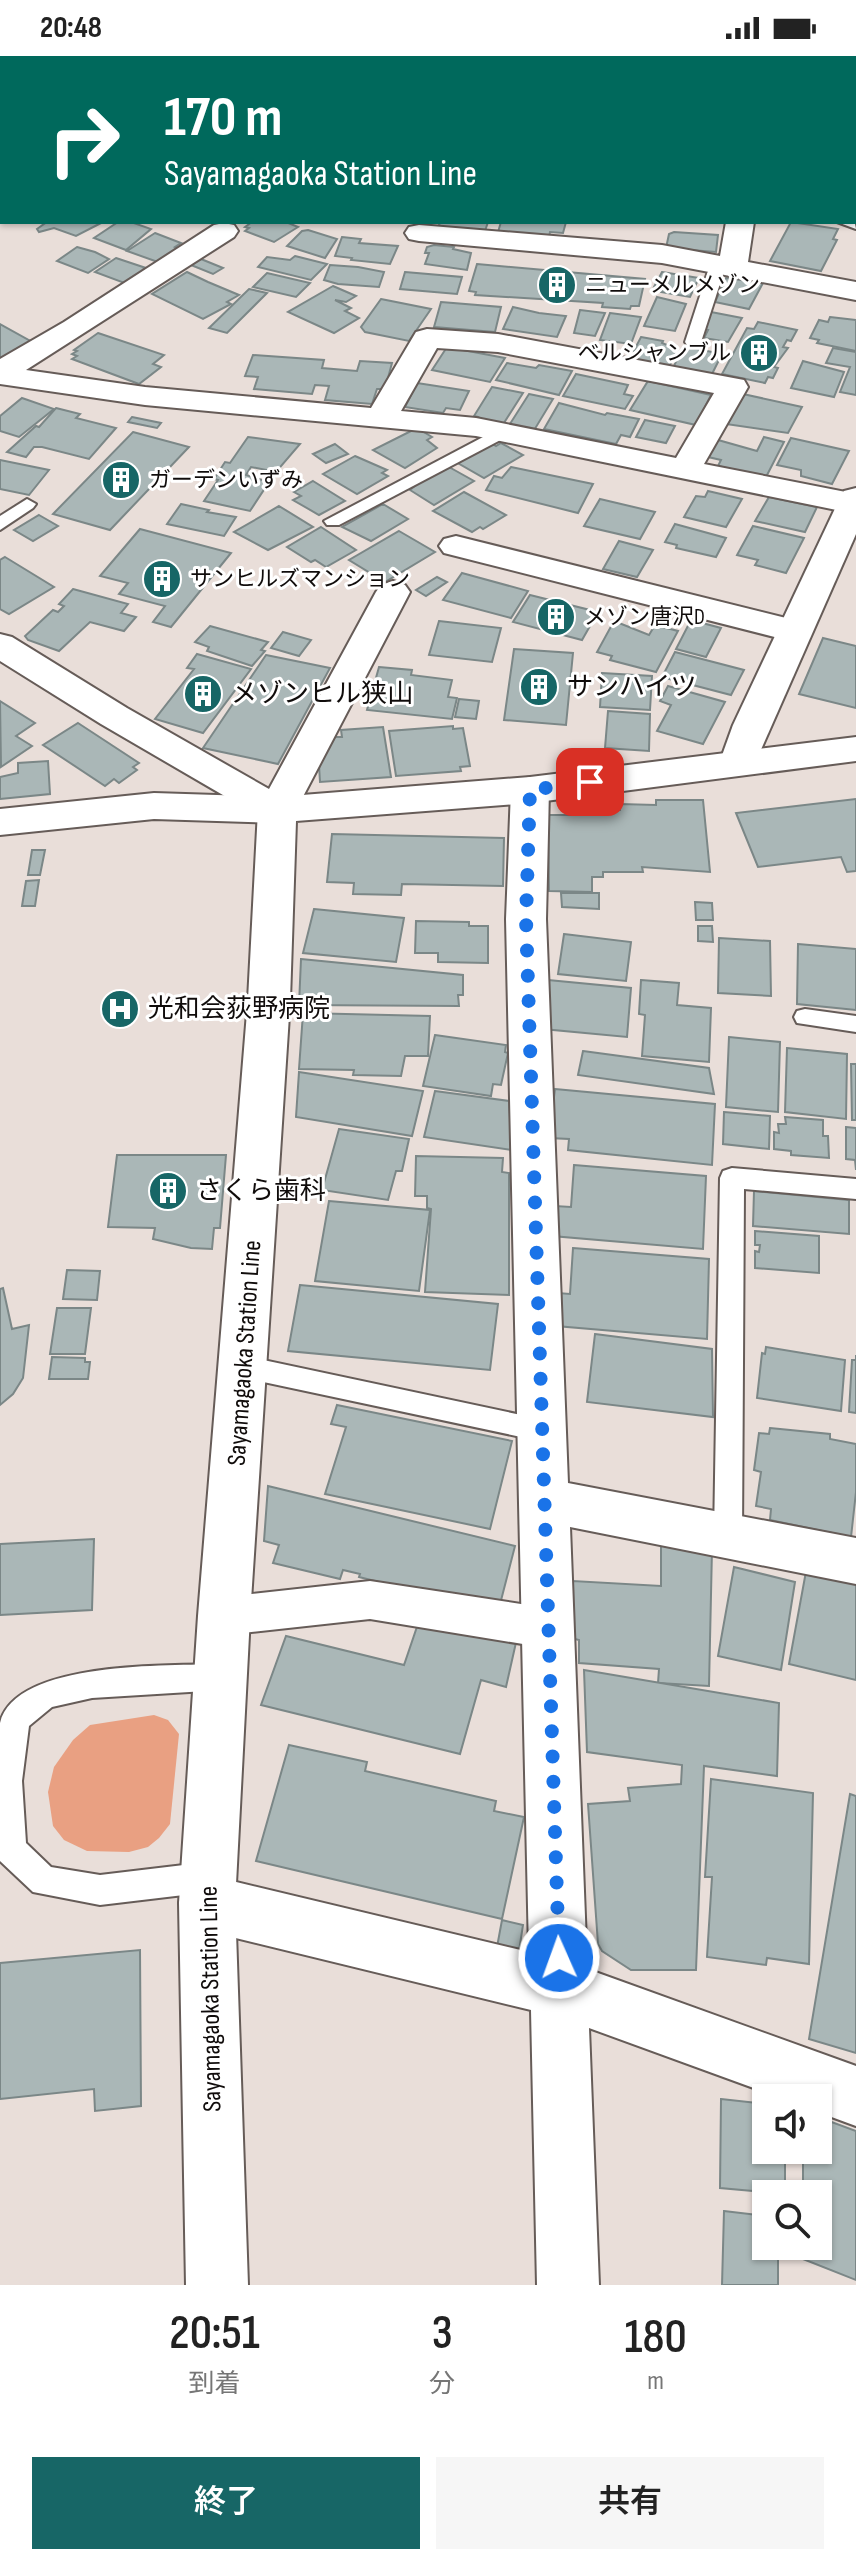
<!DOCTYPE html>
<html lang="ja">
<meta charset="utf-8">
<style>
:root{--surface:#fff;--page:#f6f6f6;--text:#222;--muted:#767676;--accent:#176666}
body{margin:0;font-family:"Sofia Sans Condensed","Noto Sans JP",sans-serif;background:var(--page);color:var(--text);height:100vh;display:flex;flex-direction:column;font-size:30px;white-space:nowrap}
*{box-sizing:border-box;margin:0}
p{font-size:26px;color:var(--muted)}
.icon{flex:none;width:44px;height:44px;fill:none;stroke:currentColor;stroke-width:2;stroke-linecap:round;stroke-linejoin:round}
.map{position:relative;height:2229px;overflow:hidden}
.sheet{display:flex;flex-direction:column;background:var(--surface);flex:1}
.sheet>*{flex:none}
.top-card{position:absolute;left:0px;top:0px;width:856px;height:168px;box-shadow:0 2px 6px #0004;background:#00695c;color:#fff;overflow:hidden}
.controls{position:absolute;left:752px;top:2028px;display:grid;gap:16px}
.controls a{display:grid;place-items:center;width:80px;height:80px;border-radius:0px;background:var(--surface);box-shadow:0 2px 6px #0004;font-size:40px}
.pin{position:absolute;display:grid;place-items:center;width:68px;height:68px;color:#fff;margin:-34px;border-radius:16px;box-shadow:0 4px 12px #0006}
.me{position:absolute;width:88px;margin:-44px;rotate:358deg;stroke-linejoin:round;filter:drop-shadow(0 0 6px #0008)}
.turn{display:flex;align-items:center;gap:28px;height:168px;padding:0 32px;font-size:36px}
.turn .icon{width:104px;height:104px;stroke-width:2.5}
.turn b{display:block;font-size:56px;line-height:68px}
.eta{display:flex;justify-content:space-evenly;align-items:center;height:136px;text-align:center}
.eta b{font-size:48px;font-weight:600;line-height:56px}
.cta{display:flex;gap:16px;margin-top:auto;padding:16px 32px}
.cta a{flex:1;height:92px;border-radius:0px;background:var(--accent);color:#fff;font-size:32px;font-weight:600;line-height:92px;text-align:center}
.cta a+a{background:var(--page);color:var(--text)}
.status{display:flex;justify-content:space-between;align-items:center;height:56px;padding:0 40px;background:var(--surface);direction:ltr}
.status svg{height:22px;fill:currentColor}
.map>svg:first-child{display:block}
.green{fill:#e9a082}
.building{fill:#aab7b7;stroke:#7b8787;stroke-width:2}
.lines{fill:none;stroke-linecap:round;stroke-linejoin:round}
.service-casing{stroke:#665c58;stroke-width:4}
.pedestrian-casing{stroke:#665c58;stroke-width:4}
.minor-casing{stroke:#665c58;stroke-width:4}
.tertiary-casing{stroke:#665c58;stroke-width:4}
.secondary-casing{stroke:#665c58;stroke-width:4}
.service{fill:#fff;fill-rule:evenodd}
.pedestrian{fill:#fff;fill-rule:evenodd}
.minor{fill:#fff;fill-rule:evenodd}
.tertiary{fill:#fff;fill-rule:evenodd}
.secondary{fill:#fff;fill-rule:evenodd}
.route{stroke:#1a73e8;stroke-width:14;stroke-dasharray:0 25.2}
.labels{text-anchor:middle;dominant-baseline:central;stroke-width:6;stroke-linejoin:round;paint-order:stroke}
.far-poi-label{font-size:22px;fill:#100c0b;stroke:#fff;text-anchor:start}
.poi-label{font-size:26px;fill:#100c0b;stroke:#fff;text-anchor:start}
.street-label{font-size:26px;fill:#100c0b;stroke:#fff}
</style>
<div class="status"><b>20:48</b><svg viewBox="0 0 49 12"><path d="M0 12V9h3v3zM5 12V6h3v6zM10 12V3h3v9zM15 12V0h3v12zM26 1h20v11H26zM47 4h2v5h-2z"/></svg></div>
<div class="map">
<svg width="856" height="2229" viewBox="0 0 856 2229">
<rect width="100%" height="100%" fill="#e9ded9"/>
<!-- green -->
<path class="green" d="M154,1659L168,1664L179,1678L170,1768L159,1782L148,1791L129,1796L87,1795L64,1784L53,1770L48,1736L54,1711L73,1684L90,1669Z"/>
<!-- building -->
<g class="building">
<path d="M288,0H399L285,2Z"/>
<path d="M39,166H103L76,180L54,172L39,176L37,173L44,168Z"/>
<path d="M118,166H131L151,173L126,194L94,182Z"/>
<path d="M252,166H286L298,171L274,186L245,175L249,172L245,171Z"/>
<path d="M435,166H488L485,175L438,171L440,167Z"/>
<path d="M501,166H566L563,177L550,176L549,181L498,176Z"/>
<path d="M791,166L838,173L833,183L837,184L821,215L770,205Z"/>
<path d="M308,174L337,183L325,202L287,190L302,175Z"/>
<path d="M674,176L718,179L716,196L666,192L669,178Z"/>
<path d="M155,177L181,187L175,191L183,194L165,206L155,205L127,195Z"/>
<path d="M342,181L361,183L359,187L398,190L390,208L351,204L352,202L335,200Z"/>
<path d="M434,189L454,191L453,193L471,197L467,214L425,208L429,197H425L427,191Z"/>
<path d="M77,191L95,196L109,203L88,217L57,205Z"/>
<path d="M295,200L327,208L311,224L258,211L267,201L290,204Z"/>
<path d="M116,202L146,212L144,213L147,214L127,228L95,216Z"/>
<path d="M201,203L223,212L213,218L191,209Z"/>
<path d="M477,208L645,223L639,250H631L630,253L602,251L603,247L475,239L476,236L469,235Z"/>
<path d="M330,209L358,211L384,216L379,231L338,228L324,224Z"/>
<path d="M187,216L208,226L239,239L227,246L231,248L203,263L152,238Z"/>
<path d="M405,216L462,221L457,238L400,233Z"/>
<path d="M662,216L699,222L690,241L661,236L663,232L654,231Z"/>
<path d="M267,217L310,227L296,241L253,231Z"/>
<path d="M726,222L763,227L749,253L715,246Z"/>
<path d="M333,230L356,240L346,246L335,244L351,252L345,255L359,262L334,277L288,256Z"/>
<path d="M249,233L267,237L227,277L209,272Z"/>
<path d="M657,241L686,248L675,275L644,270Z"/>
<path d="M381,243L431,253L409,285L365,276L361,271Z"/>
<path d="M441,246L501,251L495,276L434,271Z"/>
<path d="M513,251L539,257L566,260L557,281L503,273Z"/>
<path d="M580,254L605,257L595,280L574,277Z"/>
<path d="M711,256L742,262L728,286L704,282L708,274L702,273Z"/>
<path d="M610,257L641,261L631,288L600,284Z"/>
<path d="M830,261L856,264V295L817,287L819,284L810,282L819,264L828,266Z"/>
<path d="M758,266L797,274L791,285L787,284L783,291L788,292L774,311L778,312L773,322L768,321L765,327L722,318L747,272L754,273Z"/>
<path d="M0,268L34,287L0,305Z"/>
<path d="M98,277L164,299L153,308L161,311L139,328L72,303L77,300L72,298L77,295L74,294Z"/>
<path d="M641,281L663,285L662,287L677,293L669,311L629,304Z"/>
<path d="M447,291L505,302L490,326L432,314Z"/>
<path d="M833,292L856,296V339L840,336L850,311L826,307Z"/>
<path d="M682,293H697L722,298L711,320L673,312Z"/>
<path d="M253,299L324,304L322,312L357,315L360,305L392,307L385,333H377L372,348L325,344L329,330L315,329L312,338L254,333L258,321L245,320Z"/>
<path d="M803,305L844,316L834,341L791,332Z"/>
<path d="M507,307L536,312L539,309L572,315L559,339L496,324Z"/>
<path d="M576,318L628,329L624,338L633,340L625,353L563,340Z"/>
<path d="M648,325L711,339L696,369L630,354Z"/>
<path d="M417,327L469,335L460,354L446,352L443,357L405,351Z"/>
<path d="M492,331L523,337L502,370L476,364L478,361L474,360Z"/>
<path d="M529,338L553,343L533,376L508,371Z"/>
<path d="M743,338L802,351L788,377L726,368Z"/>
<path d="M22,342L54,353L19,381L0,375V360Z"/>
<path d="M559,347L605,359L607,357L639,363L630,381L621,379L616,388L544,373Z"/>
<path d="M56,352L80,358L76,362L116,372L89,403L42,391H34L26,401L7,396L36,370L39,371Z"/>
<path d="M132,361L161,367L157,372L128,366Z"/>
<path d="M645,364L675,370L666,387L636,381Z"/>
<path d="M417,372L432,381L427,384L437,392L405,412L373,394Z"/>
<path d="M133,376L189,391L110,474L53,458Z"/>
<path d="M248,381L300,388L276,416L251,411L246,419L269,426L250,455L204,445L218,424L214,423L225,406L230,407Z"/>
<path d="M764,381L784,386L766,421L718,410L721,404L708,401L718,384L757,395Z"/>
<path d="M791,382L849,395L832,428L801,420V414L777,409Z"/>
<path d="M491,387L496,390L501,387L523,399L484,422L456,406Z"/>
<path d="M335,388L348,398L326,407L313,398Z"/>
<path d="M355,400L387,414L382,417L388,420L357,438L323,418Z"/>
<path d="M0,404L49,414L29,439L0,433Z"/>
<path d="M449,411L474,425L434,449L410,434L423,423Z"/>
<path d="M511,411L593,428L578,457L486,434L494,420L502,422Z"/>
<path d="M313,425L345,445L319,459L293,444L301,440L294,436Z"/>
<path d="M708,435L742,443L726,471L684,461L696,440L705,441Z"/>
<path d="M464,436L506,459L483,473L480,471L472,476L433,455Z"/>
<path d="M769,441L817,451L805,476L755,465Z"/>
<path d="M600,443L655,456L640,483L584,470Z"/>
<path d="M181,448L209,454L207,456L236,461L224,480L167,468Z"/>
<path d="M383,448L408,463L371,485L342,471Z"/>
<path d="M279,450L313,471L268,494L234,476Z"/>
<path d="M39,459L58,470L33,485L14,474Z"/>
<path d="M675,468L726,482L716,501L676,492L677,489L665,486Z"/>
<path d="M753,470L804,482L786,517L755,509L758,504L737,499Z"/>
<path d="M321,471L356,494L326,511L315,504L311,506L287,491Z"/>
<path d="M140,473L231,497L171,571L153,566L165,550L119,538L128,527L100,520Z"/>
<path d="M399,475L435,496L385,526L349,504Z"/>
<path d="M619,485L653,494L637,521L603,513Z"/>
<path d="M5,501L54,531L9,558L0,553V504Z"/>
<path d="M462,517L528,535L511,562L443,544Z"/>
<path d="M437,521L447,526L426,540L416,534Z"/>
<path d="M73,533L128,548L121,557L136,561L124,575L90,566L59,595L28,584L25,580L53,554L58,556L64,550L59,548Z"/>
<path d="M530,539L598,556L582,584L513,566Z"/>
<path d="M691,564L721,572L706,601L676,593Z"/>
<path d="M439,565L501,572L492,606L429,599Z"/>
<path d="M614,565L649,579L655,569L678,575L656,616L610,604L612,600L597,596Z"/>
<path d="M210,570L268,586L261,594L265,595L252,610L207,595L209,591L195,586Z"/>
<path d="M283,576L311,584L299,600L271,592Z"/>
<path d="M823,582L856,590V652L799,638Z"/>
<path d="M514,593L573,597L566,669L504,664Z"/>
<path d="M675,596L744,614L731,639L662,621Z"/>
<path d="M197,598L251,613L203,677L155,663L194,613L187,612Z"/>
<path d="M266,599L330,612L278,708L203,692Z"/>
<path d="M379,611L412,614L411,619L452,624L448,641L457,642L452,663L367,654Z"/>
<path d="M602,617L652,620L650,654L600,651Z"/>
<path d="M668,630L725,646L703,688L657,675L671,649L660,645Z"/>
<path d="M459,643L479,645L476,663L455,661Z"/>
<path d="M0,645L35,667L16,680L32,690L1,711Z"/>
<path d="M608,655L650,658L649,695L605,692Z"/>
<path d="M78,667L139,707L133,711L137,714L119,727L114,723L105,730L43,689Z"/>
<path d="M453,670V673L463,672L470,710L460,711L461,715L396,720L389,675Z"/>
<path d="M383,671L391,721L320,726L319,709L335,681H342L341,674Z"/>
<path d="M48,705L50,738L0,743V721L18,717V707Z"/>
<path d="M856,743V815L847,816L841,801L758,811L736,757Z"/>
<path d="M656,744H703L710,816L642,811L643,816H603V821H592V836L549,835L548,759H582L581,753L620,754V748L656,749Z"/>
<path d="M332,778L504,782L503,830L402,828L401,839L353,838L354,827L327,826Z"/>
<path d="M32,794H45L40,819H28Z"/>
<path d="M39,824L35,850H22L26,825Z"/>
<path d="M561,837H599V853L562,851Z"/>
<path d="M695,846L712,847L713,864H696Z"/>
<path d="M314,853L404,862L396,906L303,897Z"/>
<path d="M416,865L469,866V870H488V907L438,906V897H415Z"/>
<path d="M698,870H712L713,886L698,885Z"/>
<path d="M564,878L631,886L626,925L558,918Z"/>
<path d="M719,882L770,885L771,940L718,937Z"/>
<path d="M798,888L856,893V954L797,948Z"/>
<path d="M301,903L463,919V939H458L459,950L299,949Z"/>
<path d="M548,924L631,932L627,981L543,973Z"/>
<path d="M641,924L679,927L677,949L711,952L709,1006L642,1000L645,959L639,958Z"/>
<path d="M303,957L430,960L428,1000H405L401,1020L353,1019L354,1014L299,1013Z"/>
<path d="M435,979L506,989L505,996L508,997L501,1029L493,1028L491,1040L423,1030Z"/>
<path d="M729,981L780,986L778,1056L726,1051Z"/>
<path d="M787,992L847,998L846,1063L785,1056Z"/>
<path d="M583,995L709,1012L714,1038L578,1019Z"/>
<path d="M851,1008H856V1064H852Z"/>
<path d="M299,1016L423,1035L412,1080L296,1061Z"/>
<path d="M555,1033L715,1048L712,1109L568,1094L569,1083L549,1082Z"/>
<path d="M435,1035L509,1045L512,1094L424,1081Z"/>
<path d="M724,1056L770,1060L769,1093L723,1088Z"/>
<path d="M785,1061L823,1064V1080H828L829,1102L791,1099V1095L774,1093V1076L779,1077L778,1068H786Z"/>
<path d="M846,1071L856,1072V1114L855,1104L846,1103Z"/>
<path d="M339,1073L409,1083L402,1115H396L388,1144L322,1134Z"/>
<path d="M117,1099H226L220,1172H214L212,1193L191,1192L153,1183L155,1172L108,1171Z"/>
<path d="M416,1100L503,1102L502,1116L509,1117V1239L425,1236L431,1153L427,1152V1140H415Z"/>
<path d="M574,1109L706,1120L703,1193L552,1180L555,1150L571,1151Z"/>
<path d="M754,1135L849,1144V1178L753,1170Z"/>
<path d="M329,1145L430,1154L419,1235L315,1225Z"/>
<path d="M755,1175L819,1180V1217L755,1212V1195L759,1196L760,1189H755Z"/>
<path d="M573,1192L709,1203L707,1283L556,1270L558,1237L570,1238Z"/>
<path d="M67,1214L100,1215L97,1244L63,1243Z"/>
<path d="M300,1229L498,1248L490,1314L288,1295Z"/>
<path d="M3,1232L12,1273L29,1269L23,1322L13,1338L0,1349V1233Z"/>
<path d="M57,1252H91L85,1298H50Z"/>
<path d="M595,1278L712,1293L713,1361L587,1346Z"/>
<path d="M766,1291L845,1304L841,1355L757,1342L762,1297L765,1298Z"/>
<path d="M856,1299V1357L849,1356L852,1304H856Z"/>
<path d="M52,1301L85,1302V1306H90L88,1323H49Z"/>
<path d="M337,1349L512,1385L490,1473L325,1438L346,1371L331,1368Z"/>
<path d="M770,1372L830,1378V1383L856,1388V1436L851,1481L770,1464L771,1453L756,1450L761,1416L754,1414L759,1377L769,1378Z"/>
<path d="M268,1430L515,1490L498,1556L359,1521L360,1518L343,1514L340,1523L273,1507L279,1489L264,1485Z"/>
<path d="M94,1483L92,1554L0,1559V1488Z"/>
<path d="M661,1489L712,1493L709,1630L658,1627L659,1613L579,1607V1584L571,1582L573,1525L661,1530Z"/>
<path d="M807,1510L856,1521V1624L789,1608Z"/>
<path d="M734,1511L795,1526L781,1614L718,1600Z"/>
<path d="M421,1559L517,1582L506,1631L481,1624L460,1698L261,1649L286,1580L404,1609Z"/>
<path d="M584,1614L779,1647L777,1720L704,1710L696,1914H631L602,1895L598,1888L588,1748L630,1745L628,1732L681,1728L682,1709L587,1696Z"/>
<path d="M289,1689L367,1706L365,1715L496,1745L494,1755L524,1761L502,1863L256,1805Z"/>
<path d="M711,1723L813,1737L809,1908L767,1902L766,1909L707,1901L712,1821H705Z"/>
<path d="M850,1738L856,1740V1997L809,1983Z"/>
<path d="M502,1864L523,1869L519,1895L497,1891Z"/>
<path d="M140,1894L141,2050L95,2055L94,2033L0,2043V1907Z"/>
<path d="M721,2043L766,2048V2094H785V2138L720,2132Z"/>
<path d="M818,2061L856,2075V2224L803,2203V2190H818V2138H803V2094H818Z"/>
<path d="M724,2155L766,2160V2190H778V2229H722Z"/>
</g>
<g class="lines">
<!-- service casing -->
<g class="service-casing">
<g id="service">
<path d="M854,163L856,173L837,166H854Z"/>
<path d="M718,204L726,209L701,286L699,289H687L685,286L710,209Z"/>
<path d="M502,371L511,376L508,380L339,469H327L324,465Z"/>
<path d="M27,443L36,448L33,452L0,474V460Z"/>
<path d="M805,953L856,960V976L797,967L794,961L797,955Z"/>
<path d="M732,1112L856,1123V1143L744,1133L742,1481L738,1490L728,1493L718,1490L714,1481L720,1122L723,1115Z"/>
<path d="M245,1300L540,1363L549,1366L553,1374L549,1382L540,1385L245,1322L236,1319L232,1311L236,1303Z"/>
<path d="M222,1608L232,1611L236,1621L232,1631L222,1634L92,1642L52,1651L29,1670L22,1725L26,1787L51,1811L100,1819L209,1806L220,1810L224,1821L220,1832L209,1836L100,1849L33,1836L0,1805V1667C15,1604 170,1610 222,1608Z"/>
</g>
</g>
<!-- pedestrian casing -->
<g class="pedestrian-casing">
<path id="pedestrian" d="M370,1525L547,1552L562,1558L568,1572L562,1586L547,1592L370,1563L224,1579L209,1574L203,1560L209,1546L224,1541Z"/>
</g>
<!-- minor casing -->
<g class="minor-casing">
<g id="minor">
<path d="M192,0H219L190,2Z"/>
<path d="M467,0H493L466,2Z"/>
<rect x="605" y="0" width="26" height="2"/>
<path d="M854,36L856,37V53L854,52Z"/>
<rect x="854" y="96" width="2" height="16"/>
<path d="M726,166H754L748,206L856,226V244L662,207L419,185L409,183L405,177L409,171L419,169L662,189L720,200Z"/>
<path d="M224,167L234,169L238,175L234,181L26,314L145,331L371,352L416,276L427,273L498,278L744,324L748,331L704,408L856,438V458L476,380L145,349L0,328V303L64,266L214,169ZM437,292L498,296L714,337L676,402L476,362L401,355Z"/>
<path d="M456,480L806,567L811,575L806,583L794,586L444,497L439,490L444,483Z"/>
<path d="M393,525L405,529L410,536L296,754L290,763L277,767L264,763L101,668L0,605V578L12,581L127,652L269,733L376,536L381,529Z"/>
<path d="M530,721L543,725L549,734L546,863L568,1427L856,1482V1528L570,1471L587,1913L856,2010V2070L818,2056V2042H781L589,1972L599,2229H537L531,1954L207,1875L187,1867L179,1847L187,1827L207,1819L529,1896L506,863L511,734L517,725Z"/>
</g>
</g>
<!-- tertiary casing -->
<g class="tertiary-casing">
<g id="tertiary">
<path d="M856,432V478L752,714L739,717L726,714L720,705L733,669L840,442L844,435Z"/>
<path d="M154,737L277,741L290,745L296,754L290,763L277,767L154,763L0,779V753Z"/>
</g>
</g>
<!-- secondary casing -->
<g class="secondary-casing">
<path id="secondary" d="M856,681V705L530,747L296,765L290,944L250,1560L235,1847L248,2229H186L179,1847L198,1560L248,944L258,754L264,745L277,741L530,721Z"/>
</g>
<!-- service -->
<use href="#service" class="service"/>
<!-- pedestrian -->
<use href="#pedestrian" class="pedestrian"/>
<!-- minor -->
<use href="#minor" class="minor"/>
<!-- tertiary -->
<use href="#tertiary" class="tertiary"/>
<!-- secondary -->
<use href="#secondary" class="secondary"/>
</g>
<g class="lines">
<!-- route -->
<path class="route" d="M559,1902L526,863L530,734L590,726"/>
</g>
<!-- icons -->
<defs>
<g id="building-disc" transform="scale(2)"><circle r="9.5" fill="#176666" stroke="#fff"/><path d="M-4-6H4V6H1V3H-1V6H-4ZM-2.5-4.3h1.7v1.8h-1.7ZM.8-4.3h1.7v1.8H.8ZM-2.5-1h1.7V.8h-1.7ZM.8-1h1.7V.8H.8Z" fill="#fff"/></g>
<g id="hospital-disc" transform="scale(2)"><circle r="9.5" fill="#176666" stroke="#fff"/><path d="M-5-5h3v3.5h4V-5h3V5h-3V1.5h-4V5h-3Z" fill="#fff"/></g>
</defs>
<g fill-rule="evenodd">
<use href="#building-disc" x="557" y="229"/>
<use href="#building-disc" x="759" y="297"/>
<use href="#building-disc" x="121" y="424"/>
<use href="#building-disc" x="162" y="523"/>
<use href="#building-disc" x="556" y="561"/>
<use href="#building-disc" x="539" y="631"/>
<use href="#building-disc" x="203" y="638"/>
<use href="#hospital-disc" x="120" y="953"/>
<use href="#building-disc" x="168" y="1135"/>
</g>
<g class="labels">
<!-- far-poi labels -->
<g class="far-poi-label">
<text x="585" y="229">ニューメルメゾン</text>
<text x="731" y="297" text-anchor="end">ベルシャンブル</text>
<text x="149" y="424">ガーデンいずみ</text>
<text x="190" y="523">サンヒルズマンション</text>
<text x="584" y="561">メゾン唐沢D</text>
</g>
<!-- poi labels -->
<g class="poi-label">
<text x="567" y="631">サンハイツ</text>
<text x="231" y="638">メゾンヒル狭山</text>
<text x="148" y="953">光和会荻野病院</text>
<text x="196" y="1135">さくら歯科</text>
</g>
<!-- street labels -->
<g class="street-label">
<text transform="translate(245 1297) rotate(-86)">Sayamagaoka Station Line</text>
<text transform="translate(211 1943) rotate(-91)">Sayamagaoka Station Line</text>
</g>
</g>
</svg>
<div class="controls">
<a><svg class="icon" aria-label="sound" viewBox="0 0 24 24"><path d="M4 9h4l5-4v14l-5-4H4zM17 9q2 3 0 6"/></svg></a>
<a><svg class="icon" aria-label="search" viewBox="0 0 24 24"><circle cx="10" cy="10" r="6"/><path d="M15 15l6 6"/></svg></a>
</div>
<div class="pin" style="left:590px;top:726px;background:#d93025"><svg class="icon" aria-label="arrive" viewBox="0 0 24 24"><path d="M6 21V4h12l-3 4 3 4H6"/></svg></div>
<svg class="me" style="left:559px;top:1902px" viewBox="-20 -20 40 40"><circle r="17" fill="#1a73e8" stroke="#fff" stroke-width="3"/><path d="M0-11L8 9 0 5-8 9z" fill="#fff"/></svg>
<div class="top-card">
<div class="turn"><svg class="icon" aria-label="right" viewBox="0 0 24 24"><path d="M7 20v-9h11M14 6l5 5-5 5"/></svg><div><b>170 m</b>Sayamagaoka Station Line</div></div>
</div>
</div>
<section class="sheet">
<div class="eta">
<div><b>20:51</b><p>到着</p></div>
<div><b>3</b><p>分</p></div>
<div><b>180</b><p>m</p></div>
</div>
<div class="cta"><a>終了</a><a>共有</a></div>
</section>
